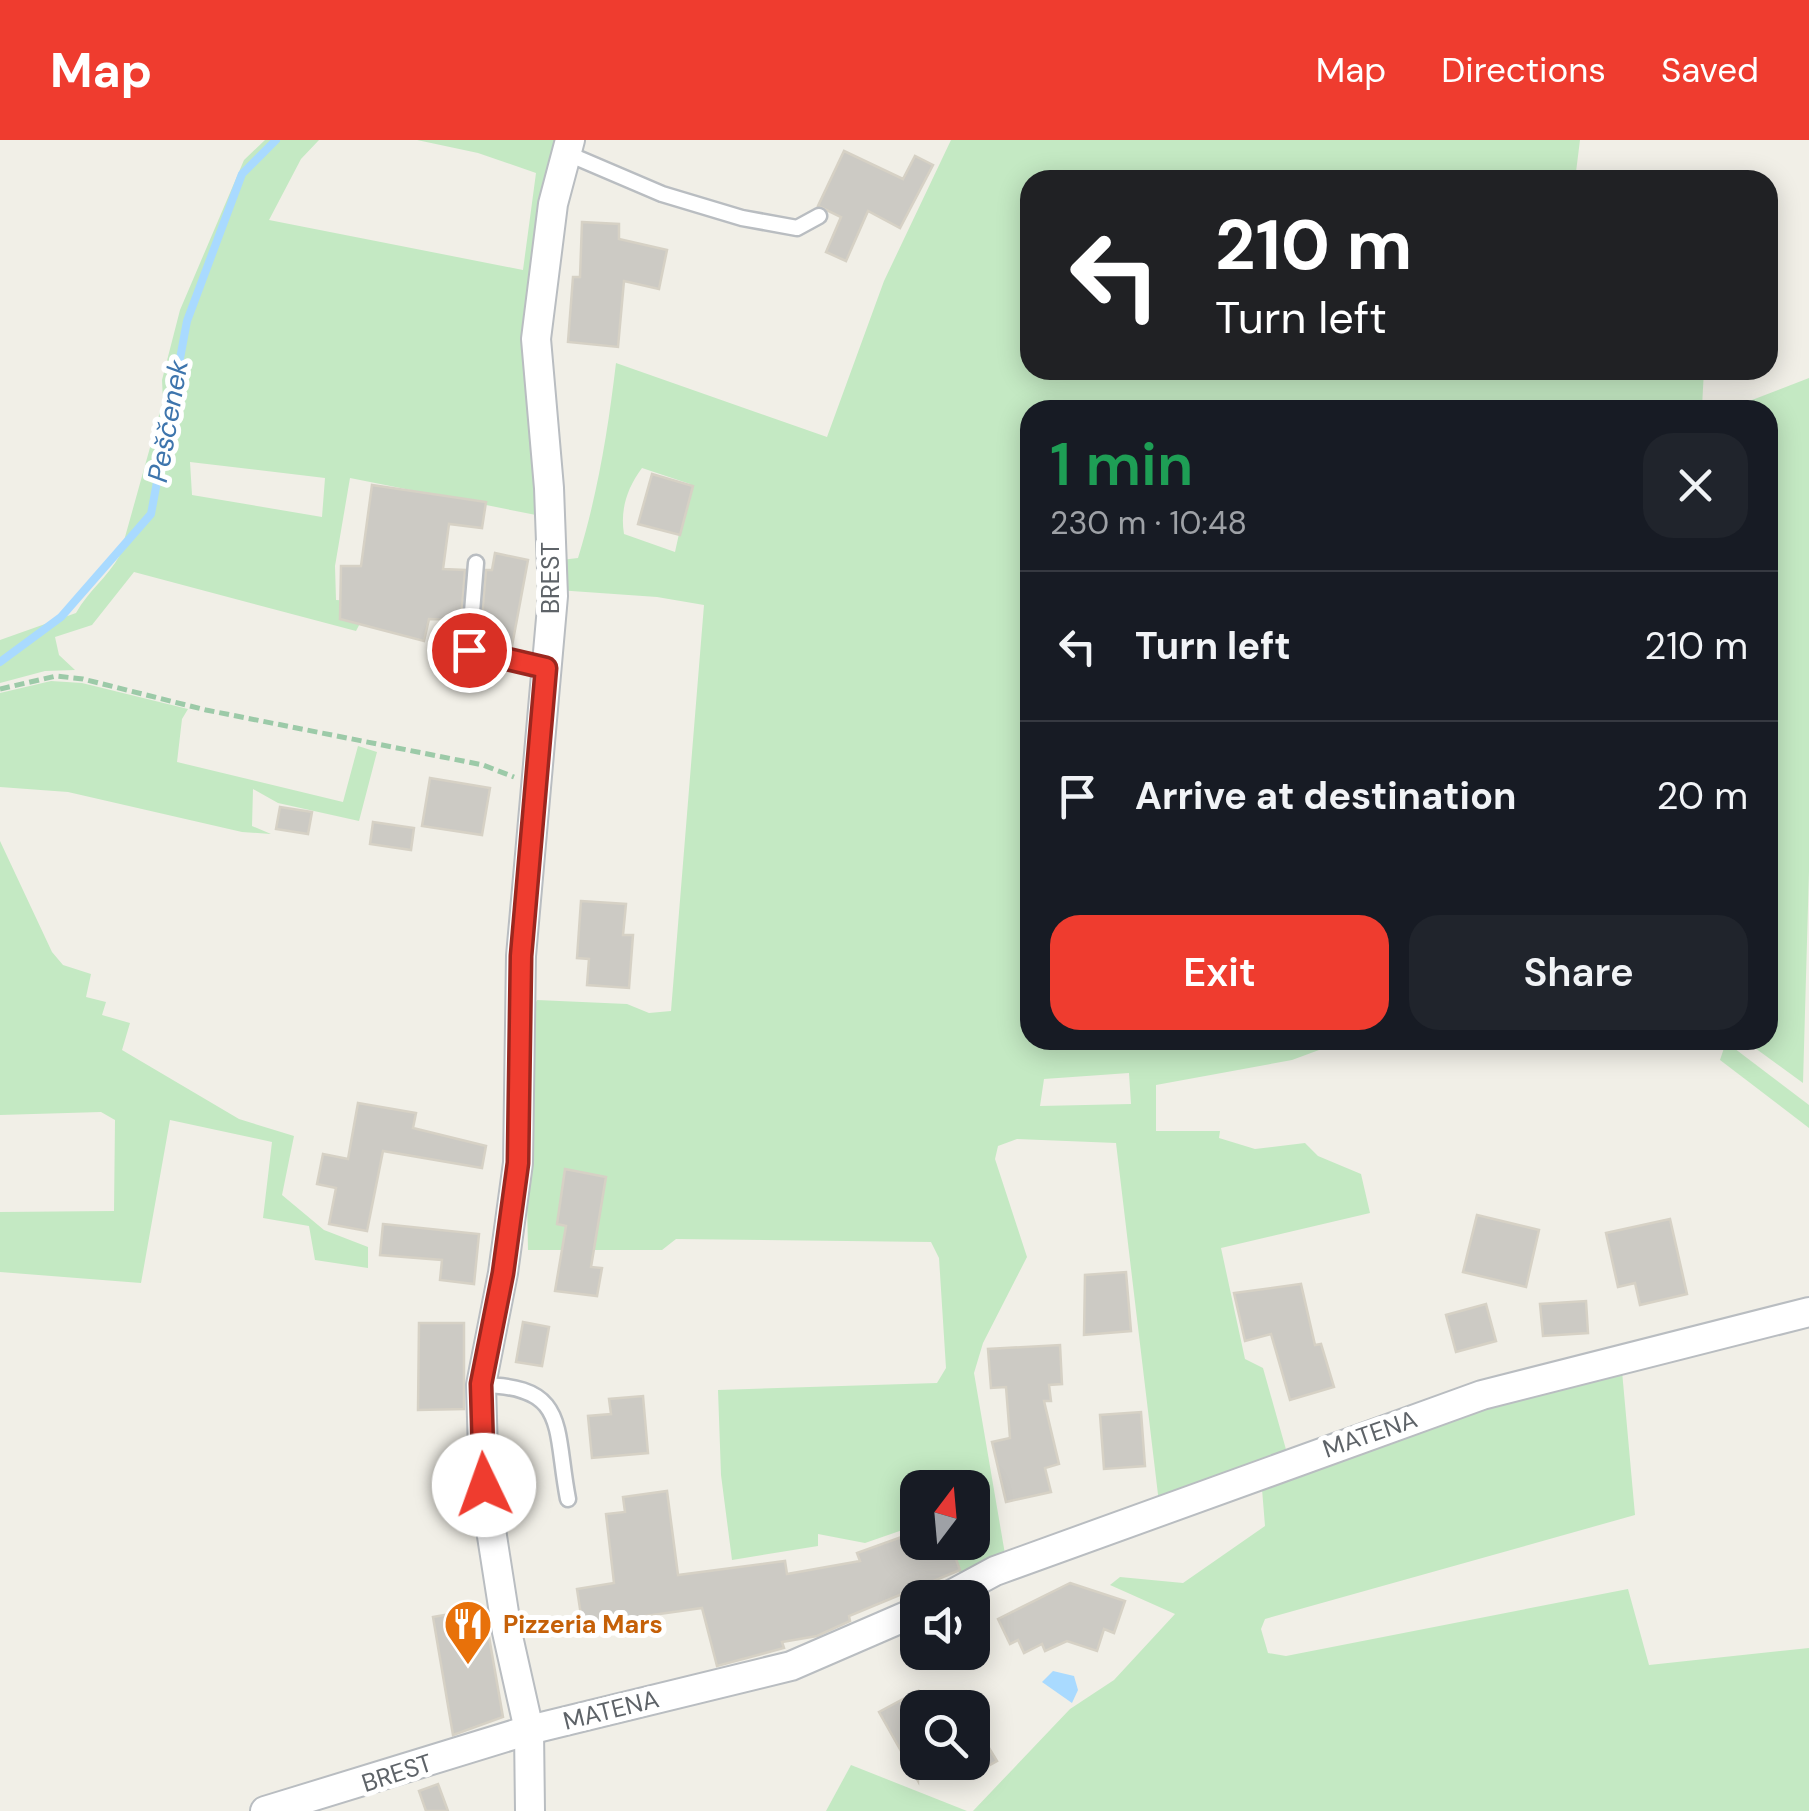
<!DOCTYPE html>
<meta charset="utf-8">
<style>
:root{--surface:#171b24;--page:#20242c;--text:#f1f3f6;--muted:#9ea1a6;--line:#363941;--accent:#ef3c2f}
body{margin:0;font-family:"DM Sans",sans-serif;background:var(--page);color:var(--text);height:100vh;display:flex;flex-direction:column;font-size:38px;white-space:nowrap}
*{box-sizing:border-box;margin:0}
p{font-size:32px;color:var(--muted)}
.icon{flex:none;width:55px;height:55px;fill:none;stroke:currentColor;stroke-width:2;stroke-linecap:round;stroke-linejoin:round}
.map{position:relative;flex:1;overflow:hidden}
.panel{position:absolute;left:1020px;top:260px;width:758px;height:650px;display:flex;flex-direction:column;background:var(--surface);border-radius:30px;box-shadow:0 5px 25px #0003}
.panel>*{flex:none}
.top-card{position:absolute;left:1020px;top:30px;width:758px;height:210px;border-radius:30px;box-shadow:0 5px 25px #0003;background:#202124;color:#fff;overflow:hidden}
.needle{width:65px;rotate:16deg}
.fabs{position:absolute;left:900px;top:1330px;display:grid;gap:20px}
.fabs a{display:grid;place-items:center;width:90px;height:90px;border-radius:20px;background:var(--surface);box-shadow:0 5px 25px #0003;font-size:50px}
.pin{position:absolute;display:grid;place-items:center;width:85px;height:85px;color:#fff;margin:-42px;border:5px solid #fff;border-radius:50%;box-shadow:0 2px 10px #0007}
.me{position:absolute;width:110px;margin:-55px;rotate:357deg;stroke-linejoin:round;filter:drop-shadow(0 0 8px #0008)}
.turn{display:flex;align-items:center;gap:35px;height:210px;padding:0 30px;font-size:45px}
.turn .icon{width:130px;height:130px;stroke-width:2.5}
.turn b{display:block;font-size:70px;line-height:85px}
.round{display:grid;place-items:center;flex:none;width:105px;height:105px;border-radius:30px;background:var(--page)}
.head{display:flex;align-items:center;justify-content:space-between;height:170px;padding:0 30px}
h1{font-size:60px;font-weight:600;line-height:75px;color:#1e9e55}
.primary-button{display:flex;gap:20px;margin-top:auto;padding:20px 30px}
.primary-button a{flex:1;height:115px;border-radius:30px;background:var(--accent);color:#fff;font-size:40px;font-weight:600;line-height:115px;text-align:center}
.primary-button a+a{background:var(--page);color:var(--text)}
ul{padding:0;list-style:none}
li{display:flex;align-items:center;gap:30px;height:150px;padding:0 30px;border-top:2px solid var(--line)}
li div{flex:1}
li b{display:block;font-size:38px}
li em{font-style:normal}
header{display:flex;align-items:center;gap:60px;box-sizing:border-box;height:140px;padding:0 50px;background:var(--accent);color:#fff}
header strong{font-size:48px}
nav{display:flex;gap:55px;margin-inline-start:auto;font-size:35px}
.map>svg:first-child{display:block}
.green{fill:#c4e9c3;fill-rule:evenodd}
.water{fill:#a9daff}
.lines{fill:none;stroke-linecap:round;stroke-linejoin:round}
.stream{stroke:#a9daff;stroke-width:8}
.building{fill:#cccac4;stroke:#d6d1c5;stroke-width:2.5}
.lane-casing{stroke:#b9bdc1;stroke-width:19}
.street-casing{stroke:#b9bdc1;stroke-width:32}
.path{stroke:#9ccaa8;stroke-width:5;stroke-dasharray:10 5;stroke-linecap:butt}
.lane{stroke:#fff;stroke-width:14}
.street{stroke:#fff;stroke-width:28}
.route-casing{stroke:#9b271f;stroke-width:25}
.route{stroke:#ef3c2f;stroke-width:18}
.labels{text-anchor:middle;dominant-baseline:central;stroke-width:10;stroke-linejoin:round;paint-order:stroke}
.street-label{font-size:25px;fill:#5e6368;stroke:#fff}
.food-label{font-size:25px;font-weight:bold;fill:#c56008;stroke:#fff;text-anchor:start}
.water-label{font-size:28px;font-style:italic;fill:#3e75ad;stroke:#fff}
</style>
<header>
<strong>Map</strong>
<nav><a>Map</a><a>Directions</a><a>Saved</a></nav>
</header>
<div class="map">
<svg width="1809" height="1671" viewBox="0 0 1809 1671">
<rect width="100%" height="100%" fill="#f1efe7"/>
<!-- green -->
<g class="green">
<path d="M265,0H319L301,19L269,80L523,130L536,33L478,13L417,0H560L548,43L541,376L350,338L335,426L336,460L371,462L356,491L134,432L92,485L55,497L59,515L75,530L45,531L0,543V500L76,473C89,450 107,438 120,415L163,261L162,240L180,170L244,20ZM190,322L325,338L322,377L192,355Z"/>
<path d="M951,0H1580L1575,40H1030V230H1704L1702,267L1717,270H1030V900H1346L1292,920L1156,945V991H1220L1219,998L1255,1009L1305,1003L1318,1016L1361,1034L1370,1073L1221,1108L1245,1219L1263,1228L1287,1313L1159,1363L1116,1003L1017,999L998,1006L995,1019L1027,1117L983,1203L974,1233L1006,1420L961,1438L950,1403L972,1402V1348H918L917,1385L865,1403L818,1394V1406L732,1420L721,1335L718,1250L937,1243L946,1228L939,1118L931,1102L676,1099L662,1110H528L527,1063L522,1048L532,870L537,860L627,864L649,873L671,871L704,465L657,457L557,450L561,420L578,418C598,353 608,290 616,223L827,297L884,141ZM642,328L690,344L675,412L624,394C620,370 627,348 642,328ZM1129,933L1131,964L1040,966L1044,939Z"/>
<path d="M1809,238V731L1803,943L1744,900H1768V270H1726Z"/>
<path d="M51,541L82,543L188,569L182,579L177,622L343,662L358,606L377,612L359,681L278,663L253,649L252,686L271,694L242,692L68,652L0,647V553Z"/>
<path d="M0,701L52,812L63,825L91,834L86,857L106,862L102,875L130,883L122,910L239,979L294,996L282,1055L324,1090L368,1107V1128L315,1120L309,1086L263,1078L272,1002L170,980L141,1143L0,1132V1072L114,1071L115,980L101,972L0,975Z"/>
<path d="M1726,902L1809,965V988L1720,920Z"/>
<path d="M1622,1231L1635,1375L1265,1479L1261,1489L1268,1513L1286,1516L1628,1449L1649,1525L1809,1508V1671H973L1070,1569L1114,1540L1175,1474L1110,1445L1120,1437L1183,1443L1265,1386L1262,1349L1478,1269Z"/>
<path d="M851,1625L967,1671H826Z"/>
</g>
<!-- water -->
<path class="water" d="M1053,1531L1074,1536L1078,1550L1072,1563L1042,1542Z"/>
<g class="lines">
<!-- stream -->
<path class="stream" d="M0,522L61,477L151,374L187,181L242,34L276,0"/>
</g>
<!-- building -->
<g class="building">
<path d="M844,11L903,39L915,16L933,25L900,88L868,71L846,121L826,112L841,77L818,66Z"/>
<path d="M582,82L619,84V99L667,110L659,149L624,141L618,207L568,202L573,137H580Z"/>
<path d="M652,334L693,346L680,395L638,384Z"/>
<path d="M372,345L486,362L482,388L449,384L443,429L465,430L461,480L429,479L424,501L340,479L341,426H361Z"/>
<path d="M495,413L528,420L512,506L480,500L486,430H492Z"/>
<path d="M430,638L490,648L482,695L422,686Z"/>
<path d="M280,667L312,672L308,694L276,689Z"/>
<path d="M373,682L414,688L411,710L370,704Z"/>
<path d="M581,761L626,764L623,795H633L629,848L587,845L589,819L577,818Z"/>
<path d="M358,963L416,973L413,988L486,1006L482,1028L383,1011L367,1091L329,1084L336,1048L317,1044L323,1014L348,1019Z"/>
<path d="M565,1029L606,1037L591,1127L602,1128L597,1156L555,1151L566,1086L557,1084Z"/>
<path d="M1477,1075L1539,1090L1526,1147L1463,1132Z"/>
<path d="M1670,1079L1687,1154L1640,1165L1635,1143L1618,1147L1606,1093Z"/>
<path d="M383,1084L479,1094L474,1144L440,1140L442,1120L380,1115Z"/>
<path d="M1126,1132L1131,1191L1084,1195L1085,1135Z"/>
<path d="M1301,1144L1315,1205L1321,1204L1334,1247L1290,1260L1271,1194L1245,1201L1234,1153Z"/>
<path d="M1586,1161L1588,1193L1543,1196L1540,1164Z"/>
<path d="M1486,1164L1496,1201L1456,1212L1446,1175Z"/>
<path d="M523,1182L549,1187L542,1226L516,1222Z"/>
<path d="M419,1183H464V1269L418,1270Z"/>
<path d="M1060,1205L1062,1244L1049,1245L1051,1261H1044L1059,1324L1045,1328L1051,1352L1006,1362L992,1302L1010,1298L1006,1247L991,1248L988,1209Z"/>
<path d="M643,1256L648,1313L592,1318L588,1276L611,1274L609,1259Z"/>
<path d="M1141,1272L1145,1326L1104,1329L1100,1275Z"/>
<path d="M667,1351L678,1435L785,1421L787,1434L860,1421L857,1413L918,1391V1402H950L960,1430L849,1476L850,1481L817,1496L782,1502L784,1508L717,1526L702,1468L638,1477L639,1487L584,1495L577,1449L614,1443L606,1374L625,1372L623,1357Z"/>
<path d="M1070,1443L1125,1461L1114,1493L1104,1489L1097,1511L1067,1501L1045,1511L1042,1504L1024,1513L1018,1500L1010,1504L998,1479Z"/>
<path d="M484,1468L503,1577L453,1595L433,1477Z"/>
<path d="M918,1551V1641L879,1572Z"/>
<path d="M972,1580L997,1621L972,1635Z"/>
<path d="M438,1644L448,1671H426L419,1651Z"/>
</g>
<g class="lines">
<!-- lane casing -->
<g class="lane-casing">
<g id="lane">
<path d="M566,13L662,54L742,78L797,88L819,76"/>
<path d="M476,423L469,509L546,528"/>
<path d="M481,1245C569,1246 554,1287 568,1359"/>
</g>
</g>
<!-- street casing -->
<g class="street-casing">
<g id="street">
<path d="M945,1458L995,1431L1482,1255L1809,1172"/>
<path d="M265,1671L529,1590L791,1526L918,1471"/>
<path d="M530,1671L529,1590L507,1492L484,1345L481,1245L503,1133L518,1023L521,816L553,456L549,348L536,199L553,64L570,0"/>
</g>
</g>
<!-- path -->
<path class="path" d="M0,549L56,536L83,539L206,570L483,625L514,637"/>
<!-- lane -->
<use href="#lane" class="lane"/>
<!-- street -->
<use href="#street" class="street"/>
</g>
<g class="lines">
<!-- route casing -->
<g class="route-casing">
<path id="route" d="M469,510L546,528L521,816L518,1023L503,1133L481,1244L484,1345"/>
</g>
<!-- route -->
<use href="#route" class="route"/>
</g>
<!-- icons -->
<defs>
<g id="restaurant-pin" transform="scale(2.5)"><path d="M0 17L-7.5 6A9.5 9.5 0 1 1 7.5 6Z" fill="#e8710a" stroke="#fff"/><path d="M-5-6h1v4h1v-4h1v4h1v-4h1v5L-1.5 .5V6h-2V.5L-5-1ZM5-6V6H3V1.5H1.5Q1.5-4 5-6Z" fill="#fff"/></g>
</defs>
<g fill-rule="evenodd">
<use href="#restaurant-pin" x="468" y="1484"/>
</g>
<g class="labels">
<!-- street labels -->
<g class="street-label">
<text transform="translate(550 438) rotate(-90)">BREST</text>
<text transform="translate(1370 1294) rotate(-19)">MATENA</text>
<text transform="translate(611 1570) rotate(-14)">MATENA</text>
<text transform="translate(397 1633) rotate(-18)">BREST</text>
</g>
<!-- food labels -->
<g class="food-label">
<text x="503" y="1484">Pizzeria Mars</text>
</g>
<!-- water labels -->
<g class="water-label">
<text transform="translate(168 281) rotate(-80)">Peščenek</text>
</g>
</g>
</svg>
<div class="fabs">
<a><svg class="needle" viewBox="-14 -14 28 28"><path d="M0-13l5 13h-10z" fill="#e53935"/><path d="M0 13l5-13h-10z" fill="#9ea1a6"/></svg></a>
<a><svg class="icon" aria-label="sound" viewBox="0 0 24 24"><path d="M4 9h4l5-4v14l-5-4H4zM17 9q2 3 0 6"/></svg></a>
<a><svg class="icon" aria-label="search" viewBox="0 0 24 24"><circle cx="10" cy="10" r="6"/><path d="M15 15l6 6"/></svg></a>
</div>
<div class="pin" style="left:469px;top:510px;background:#d93025"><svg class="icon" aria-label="arrive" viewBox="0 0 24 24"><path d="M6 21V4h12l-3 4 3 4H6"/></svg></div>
<svg class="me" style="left:484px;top:1345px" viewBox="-20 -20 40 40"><circle r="19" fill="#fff"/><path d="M0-13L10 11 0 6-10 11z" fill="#ef3c2f"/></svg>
<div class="top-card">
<div class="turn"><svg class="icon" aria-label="left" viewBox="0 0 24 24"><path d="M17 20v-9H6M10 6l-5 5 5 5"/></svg><div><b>210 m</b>Turn left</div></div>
</div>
<section class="panel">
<div class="head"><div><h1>1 min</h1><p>230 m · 10:48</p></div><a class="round"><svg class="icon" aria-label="close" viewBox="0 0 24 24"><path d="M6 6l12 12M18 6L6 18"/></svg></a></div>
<ul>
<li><svg class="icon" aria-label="left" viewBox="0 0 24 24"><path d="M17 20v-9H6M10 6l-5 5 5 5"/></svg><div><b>Turn left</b></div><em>210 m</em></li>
<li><svg class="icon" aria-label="arrive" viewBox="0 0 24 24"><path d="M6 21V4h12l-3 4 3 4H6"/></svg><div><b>Arrive at destination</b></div><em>20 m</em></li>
</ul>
<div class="primary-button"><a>Exit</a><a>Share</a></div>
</section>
</div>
